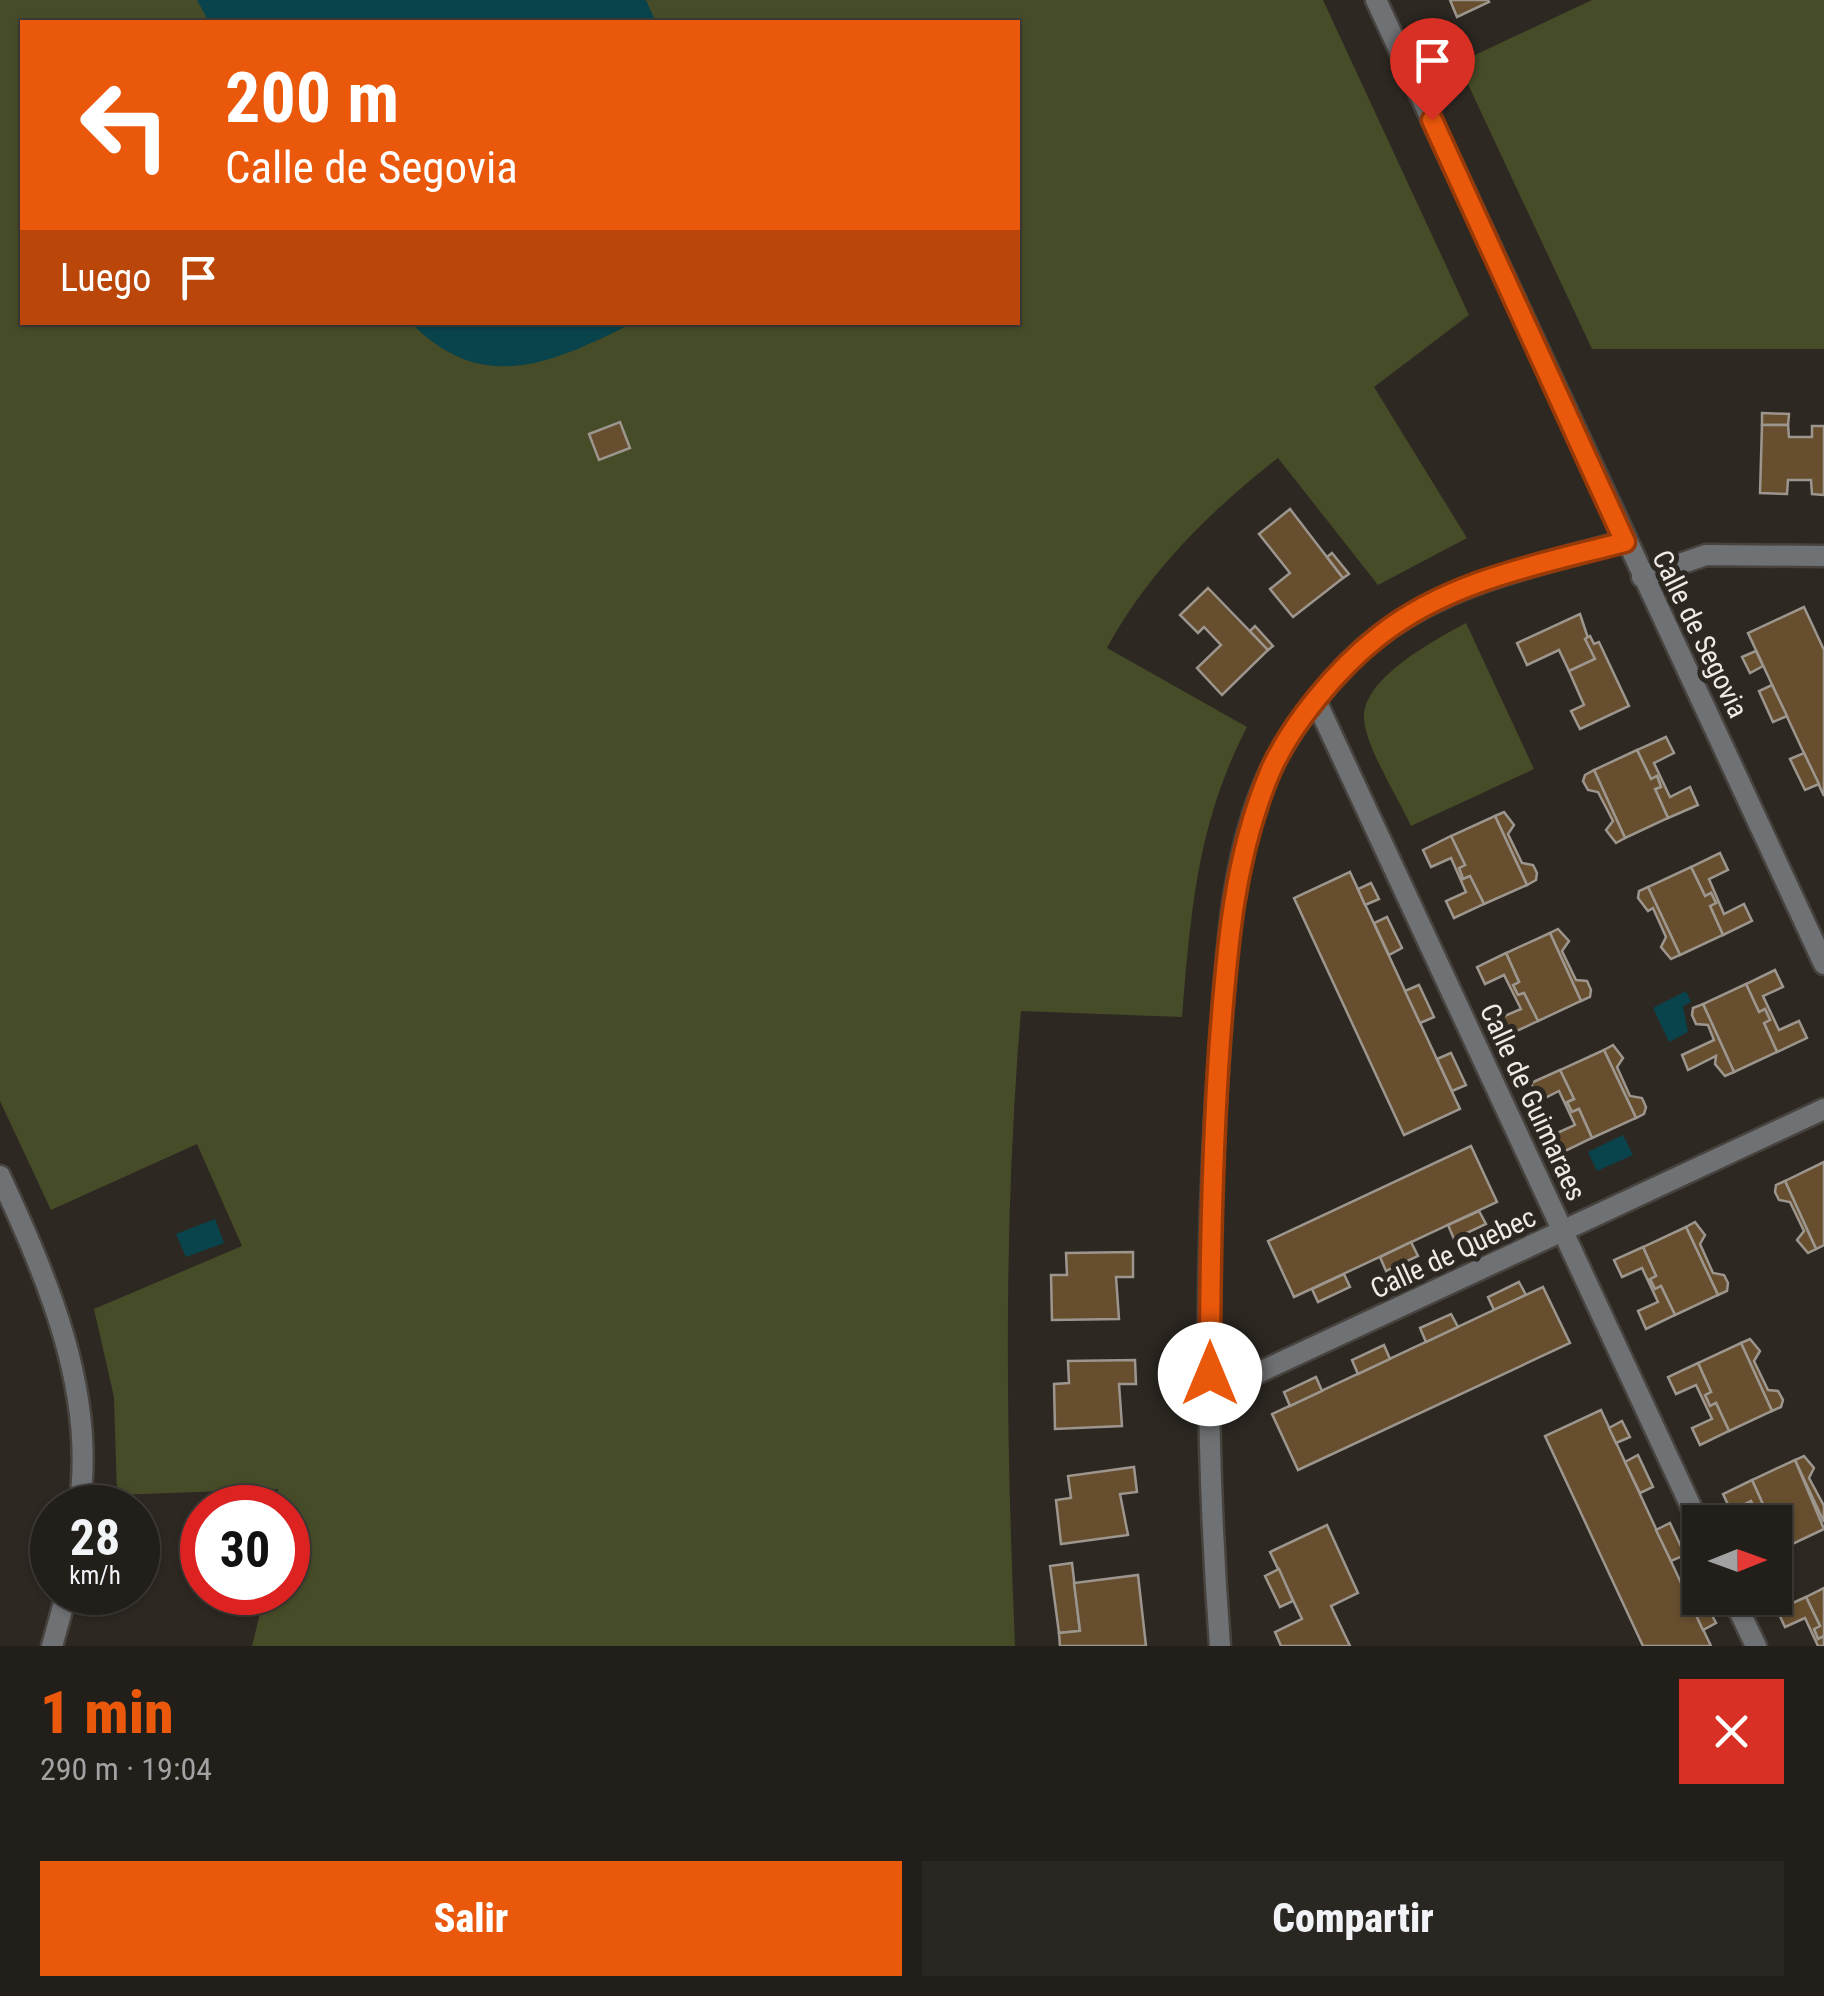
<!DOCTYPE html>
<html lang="es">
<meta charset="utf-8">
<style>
:root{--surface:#221e1a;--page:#2a2723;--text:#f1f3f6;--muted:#a2a2a2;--line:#3f3c39;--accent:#ea580c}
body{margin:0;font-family:"Roboto Condensed",sans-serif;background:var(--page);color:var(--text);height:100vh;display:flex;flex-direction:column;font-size:38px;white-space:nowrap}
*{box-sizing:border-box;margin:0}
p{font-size:32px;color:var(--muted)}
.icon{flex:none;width:55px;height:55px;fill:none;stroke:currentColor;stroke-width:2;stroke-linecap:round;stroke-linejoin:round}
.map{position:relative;height:1646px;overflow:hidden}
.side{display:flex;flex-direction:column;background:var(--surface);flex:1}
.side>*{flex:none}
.hud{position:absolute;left:20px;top:20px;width:1000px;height:305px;border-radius:0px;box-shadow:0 2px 8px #0004,0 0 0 2px var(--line);background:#ea580c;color:#fff;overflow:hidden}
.needle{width:65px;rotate:89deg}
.controls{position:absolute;left:1682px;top:1505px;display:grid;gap:20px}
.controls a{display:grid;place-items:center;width:110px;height:110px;border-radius:0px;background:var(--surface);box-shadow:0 2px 8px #0004,0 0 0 2px var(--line);font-size:50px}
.speed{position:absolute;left:30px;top:1485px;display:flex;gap:20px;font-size:50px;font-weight:700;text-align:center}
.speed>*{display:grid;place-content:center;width:130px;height:130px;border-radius:50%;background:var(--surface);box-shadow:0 2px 8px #0004,0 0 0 2px var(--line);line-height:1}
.speed small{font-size:25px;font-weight:400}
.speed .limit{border:15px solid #d22;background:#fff;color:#111}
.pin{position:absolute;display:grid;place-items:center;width:85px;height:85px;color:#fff;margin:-102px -42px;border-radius:50% 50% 50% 0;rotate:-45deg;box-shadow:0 0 10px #0007}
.pin .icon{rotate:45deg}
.me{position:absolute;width:110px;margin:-55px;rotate:0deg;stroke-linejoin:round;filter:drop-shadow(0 0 8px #0008)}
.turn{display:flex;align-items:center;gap:35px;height:210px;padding:0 40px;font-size:45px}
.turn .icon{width:130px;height:130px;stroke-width:2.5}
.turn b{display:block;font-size:70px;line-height:85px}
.then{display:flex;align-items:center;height:95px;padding:0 40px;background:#0003;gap:20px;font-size:38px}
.round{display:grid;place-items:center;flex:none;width:105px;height:105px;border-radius:0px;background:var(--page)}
.overview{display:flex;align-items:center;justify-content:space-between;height:170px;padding:0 40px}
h1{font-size:60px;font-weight:800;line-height:75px;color:var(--accent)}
.button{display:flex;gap:20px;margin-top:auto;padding:20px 40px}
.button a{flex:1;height:115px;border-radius:0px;background:var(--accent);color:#fff;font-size:40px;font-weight:800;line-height:115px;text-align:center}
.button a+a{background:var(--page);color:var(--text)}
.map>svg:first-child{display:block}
.green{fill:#474c28;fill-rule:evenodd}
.water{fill:#09444c}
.building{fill:#664e2e;stroke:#9c968e;stroke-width:2.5}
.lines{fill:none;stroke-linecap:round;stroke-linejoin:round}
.street-casing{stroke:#48433e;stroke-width:25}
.street{stroke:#6f7275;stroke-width:20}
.route-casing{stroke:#983908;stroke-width:25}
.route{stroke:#ea580c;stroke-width:18}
.labels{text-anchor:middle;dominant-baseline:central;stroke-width:10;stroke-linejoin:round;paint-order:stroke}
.street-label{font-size:28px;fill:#efece8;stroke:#2d2822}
</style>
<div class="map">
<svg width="1824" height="1646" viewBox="0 0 1824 1646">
<rect width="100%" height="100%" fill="#2d2822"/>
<!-- green -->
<g class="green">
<path d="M0,0H1323L1469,315L1374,387L1467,538L1378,585L1278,458C1211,510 1148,572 1107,648L1247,727C1197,824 1191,910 1182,1017L1021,1011C1003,1222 1006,1434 1015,1646H252L265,1593L288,1592V1508L277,1507L278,1489L117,1495L114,1397L94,1309L242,1246L197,1144L51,1210L0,1101ZM22,22H1018V322H22Z"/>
<path d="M1592,0H1824V349H1592L1458,63Z"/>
<path d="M1466,623L1534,769L1411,826C1399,799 1364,745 1364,717C1364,677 1435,640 1466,623Z"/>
</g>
<!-- water -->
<g class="water">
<path d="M197,0H646L656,22H209Z"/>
<path d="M411,323H633C554,362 484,397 411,323Z"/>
<path d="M1686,991L1691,1002L1683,1006L1688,1032L1669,1042L1653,1008Z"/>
<path d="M1623,1135L1633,1155L1597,1171L1588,1152Z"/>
<path d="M215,1219L224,1243L186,1257L176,1234Z"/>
</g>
<!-- building -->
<g class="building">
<path d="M1450,0H1488L1489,2L1457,17Z"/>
<path d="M1762,413L1789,414L1788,425H1762Z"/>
<path d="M620,422L630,448L599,460L589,434Z"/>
<path d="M1762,425H1788L1789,437H1812V426H1824V495L1812,494L1811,480H1788L1787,494L1760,493Z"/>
<path d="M1290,509L1343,578L1293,617L1270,589L1290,573L1259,534Z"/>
<path d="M1332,553L1349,574L1343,578L1327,557Z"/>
<path d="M1208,588L1268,650L1222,695L1197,668L1221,645L1204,627L1198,633L1180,615Z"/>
<path d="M1804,607L1824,650V796L1748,633Z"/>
<path d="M1580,614L1595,659L1569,671L1559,650L1527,665L1517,643Z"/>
<path d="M1255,626L1273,646L1268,650L1250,631Z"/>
<path d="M1590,636L1594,644L1599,642L1629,706L1580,729L1571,711L1584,705L1569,671L1595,659L1585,639Z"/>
<path d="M1756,651L1763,666L1750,673L1742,657Z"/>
<path d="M1772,685L1787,716L1773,722L1759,691Z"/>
<path d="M1666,737L1674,753L1654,763L1670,797L1690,787L1698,805L1668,818L1655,789L1661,787L1657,776L1651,779L1637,750Z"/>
<path d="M1637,750L1651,779L1657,776L1661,787L1655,789L1668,818L1625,838L1594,770Z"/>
<path d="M1804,753L1819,784L1805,790L1790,759Z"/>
<path d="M1594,770L1625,838L1616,843L1606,830L1613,821L1598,792L1588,790L1583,781L1585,775Z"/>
<path d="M1504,812L1514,825L1508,834L1522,863L1533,865L1537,873L1536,880L1527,885L1495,816Z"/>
<path d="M1495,816L1527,885L1484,904L1470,876L1463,879L1459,868L1465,865L1451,836Z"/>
<path d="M1451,836L1465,865L1459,868L1463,879L1470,876L1484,904L1454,918L1446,901L1466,892L1451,858L1431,867L1423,850Z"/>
<path d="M1720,853L1728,870L1709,879L1724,914L1744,904L1752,921L1723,935L1710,906L1716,903L1711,893L1705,896L1691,867Z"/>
<path d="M1691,867L1705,896L1711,893L1716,903L1710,906L1723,935L1680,955L1648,887Z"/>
<path d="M1350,872L1460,1109L1404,1135L1294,898Z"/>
<path d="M1371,883L1379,899L1365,905L1358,889Z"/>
<path d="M1648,887L1680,955L1671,959L1661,947L1666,937L1653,908L1648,911L1638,898L1639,891Z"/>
<path d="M1387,917L1402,948L1389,955L1374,923Z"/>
<path d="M1558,929L1569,941L1562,951L1576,980L1587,981L1591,990L1590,997L1581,1001L1550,933Z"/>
<path d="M1550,933L1581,1001L1538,1021L1524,993L1518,995L1513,985L1519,982L1506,953Z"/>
<path d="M1506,953L1519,982L1513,985L1518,995L1524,993L1538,1021L1508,1035L1500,1018L1521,1009L1504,975L1485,984L1477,967Z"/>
<path d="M1775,970L1783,987L1763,996L1779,1030L1799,1021L1807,1038L1777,1052L1764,1023L1770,1020L1765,1009L1759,1012L1746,984Z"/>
<path d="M1746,984L1759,1012L1765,1009L1770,1020L1764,1023L1777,1052L1734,1072L1703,1004Z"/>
<path d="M1419,985L1434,1017L1420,1023L1405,991Z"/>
<path d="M1703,1004L1734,1072L1725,1076L1715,1064L1716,1056L1688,1070L1682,1055L1714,1040L1708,1025L1696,1024L1692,1015L1693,1008Z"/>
<path d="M1613,1045L1623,1058L1617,1067L1630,1096L1642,1098L1646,1107L1644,1114L1636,1118L1604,1050Z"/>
<path d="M1604,1050L1636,1118L1592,1138L1579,1109L1572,1112L1567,1102L1574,1099L1560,1070Z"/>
<path d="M1451,1053L1466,1085L1452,1091L1437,1059Z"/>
<path d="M1560,1070L1574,1099L1567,1102L1572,1112L1579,1109L1592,1138L1563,1152L1555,1134L1575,1125L1559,1091L1539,1101L1531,1083Z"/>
<path d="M1471,1146L1497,1202L1294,1297L1268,1241Z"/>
<path d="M1824,1162V1245L1816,1249L1785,1181Z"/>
<path d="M1785,1181L1816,1249L1808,1253L1797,1240L1804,1231L1790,1202L1779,1200L1775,1192L1776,1185Z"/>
<path d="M1479,1211L1486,1224L1454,1239L1448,1225Z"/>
<path d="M1695,1222L1705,1235L1700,1244L1713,1273L1724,1275L1728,1283L1727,1291L1718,1295L1686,1227Z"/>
<path d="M1686,1227L1718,1295L1675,1315L1661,1286L1655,1289L1650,1279L1656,1276L1643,1247Z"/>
<path d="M1411,1242L1418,1256L1386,1271L1380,1257Z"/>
<path d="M1643,1247L1656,1276L1650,1279L1655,1289L1661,1286L1675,1315L1646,1329L1638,1311L1658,1302L1642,1268L1622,1277L1614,1260Z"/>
<path d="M1133,1252V1277H1116L1119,1319L1052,1320L1051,1275H1067L1066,1253Z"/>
<path d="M1344,1274L1350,1287L1318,1302L1312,1289Z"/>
<path d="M1519,1282L1526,1295L1494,1310L1488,1297Z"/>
<path d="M1543,1287L1570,1343L1298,1470L1272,1414Z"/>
<path d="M1451,1314L1458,1327L1426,1342L1420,1328Z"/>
<path d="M1750,1339L1760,1351L1754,1361L1768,1390L1778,1391L1783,1400L1781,1407L1772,1411L1741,1343Z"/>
<path d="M1741,1343L1772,1411L1729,1431L1716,1403L1710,1406L1705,1395L1711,1392L1698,1363Z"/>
<path d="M1384,1345L1390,1359L1358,1374L1352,1360Z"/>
<path d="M1135,1360L1136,1384H1119L1122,1426L1055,1429L1054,1384L1069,1383L1068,1361Z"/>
<path d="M1698,1363L1711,1392L1705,1395L1710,1406L1716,1403L1729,1431L1700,1445L1692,1428L1712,1419L1696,1385L1676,1394L1668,1377Z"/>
<path d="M1316,1377L1322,1391L1290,1406L1284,1392Z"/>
<path d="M1601,1410L1688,1598L1711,1646H1643L1545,1436Z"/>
<path d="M1622,1421L1630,1437L1616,1443L1609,1428Z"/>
<path d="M1638,1455L1653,1487L1640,1493L1625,1462Z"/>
<path d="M1804,1456L1814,1468L1809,1478L1824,1506V1522L1795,1460Z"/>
<path d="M1795,1460L1824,1529L1784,1548L1775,1522H1764L1759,1512L1765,1509L1752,1480Z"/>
<path d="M1134,1467L1137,1492L1120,1494L1128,1535L1061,1544L1056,1500L1071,1498L1068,1476Z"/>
<path d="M1752,1480L1765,1509L1759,1512L1764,1522H1771H1761L1751,1501L1731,1511L1723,1494Z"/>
<path d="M1670,1523L1685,1555L1671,1561L1656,1530Z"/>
<path d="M1327,1525L1358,1593L1331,1606L1350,1646H1281L1275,1632L1302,1619L1270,1552Z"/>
<path d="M1072,1563L1080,1631L1059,1633L1050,1566Z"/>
<path d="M1279,1569L1293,1601L1280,1607L1265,1576Z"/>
<path d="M1138,1575L1146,1646H1060L1059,1633L1080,1631L1074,1583Z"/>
<path d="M1824,1588V1636L1818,1639L1814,1629L1820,1626L1806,1597Z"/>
<path d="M1700,1592L1716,1623L1703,1630L1688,1598Z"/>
<path d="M1806,1597L1820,1626L1814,1629L1818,1639L1824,1636V1646H1818L1805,1618L1785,1627L1777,1610Z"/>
</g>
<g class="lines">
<!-- street casing -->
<g class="street-casing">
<g id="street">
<path d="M1376,0L1824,964"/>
<path d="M1642,577L1706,555L1824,556"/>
<path d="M1316,701L1700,1526"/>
<path d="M0,1176C47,1278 97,1392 79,1508"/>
<path d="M1210,1375L1247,1378L1824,1109"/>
<path d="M1733,1598L1756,1646"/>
<path d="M52,1646L67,1592"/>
<path d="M1220,1646C1205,1446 1205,1243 1220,1042C1227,953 1231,852 1271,769C1294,722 1338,667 1380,635C1452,581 1540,565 1625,541"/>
</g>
</g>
<!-- street -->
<use href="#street" class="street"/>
</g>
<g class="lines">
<!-- route casing -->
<g class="route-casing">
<path id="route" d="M1210,1374C1210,1263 1212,1151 1220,1040C1227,949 1234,857 1270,772C1291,724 1337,669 1379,636C1449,580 1541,564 1625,542L1432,120"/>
</g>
<!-- route -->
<use href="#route" class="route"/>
</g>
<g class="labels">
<!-- street labels -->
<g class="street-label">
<text transform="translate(1700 634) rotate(64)">Calle de Segovia</text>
<text transform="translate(1533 1102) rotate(65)">Calle de Guimaraes</text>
<text transform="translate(1453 1253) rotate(-25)">Calle de Quebec</text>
</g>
</g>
</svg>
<div class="controls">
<a><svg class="needle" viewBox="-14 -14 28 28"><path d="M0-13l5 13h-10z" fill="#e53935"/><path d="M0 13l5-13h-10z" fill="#a2a2a2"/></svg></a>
</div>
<div class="speed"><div>28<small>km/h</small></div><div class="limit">30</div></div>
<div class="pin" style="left:1432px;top:120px;background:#d93025"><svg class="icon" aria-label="arrive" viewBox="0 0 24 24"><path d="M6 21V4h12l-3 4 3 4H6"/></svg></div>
<svg class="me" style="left:1210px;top:1374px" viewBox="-20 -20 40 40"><circle r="19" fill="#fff"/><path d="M0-13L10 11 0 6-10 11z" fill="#ea580c"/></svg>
<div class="hud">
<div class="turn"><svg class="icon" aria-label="left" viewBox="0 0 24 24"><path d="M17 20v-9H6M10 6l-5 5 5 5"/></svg><div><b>200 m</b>Calle de Segovia</div></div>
<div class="then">Luego<svg class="icon" aria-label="arrive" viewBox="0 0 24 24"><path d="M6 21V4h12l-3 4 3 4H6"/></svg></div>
</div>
</div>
<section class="side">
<div class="overview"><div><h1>1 min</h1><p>290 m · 19:04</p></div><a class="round" style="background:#d93025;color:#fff"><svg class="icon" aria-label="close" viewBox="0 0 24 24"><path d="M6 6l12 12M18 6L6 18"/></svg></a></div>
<div class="button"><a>Salir</a><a>Compartir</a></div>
</section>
